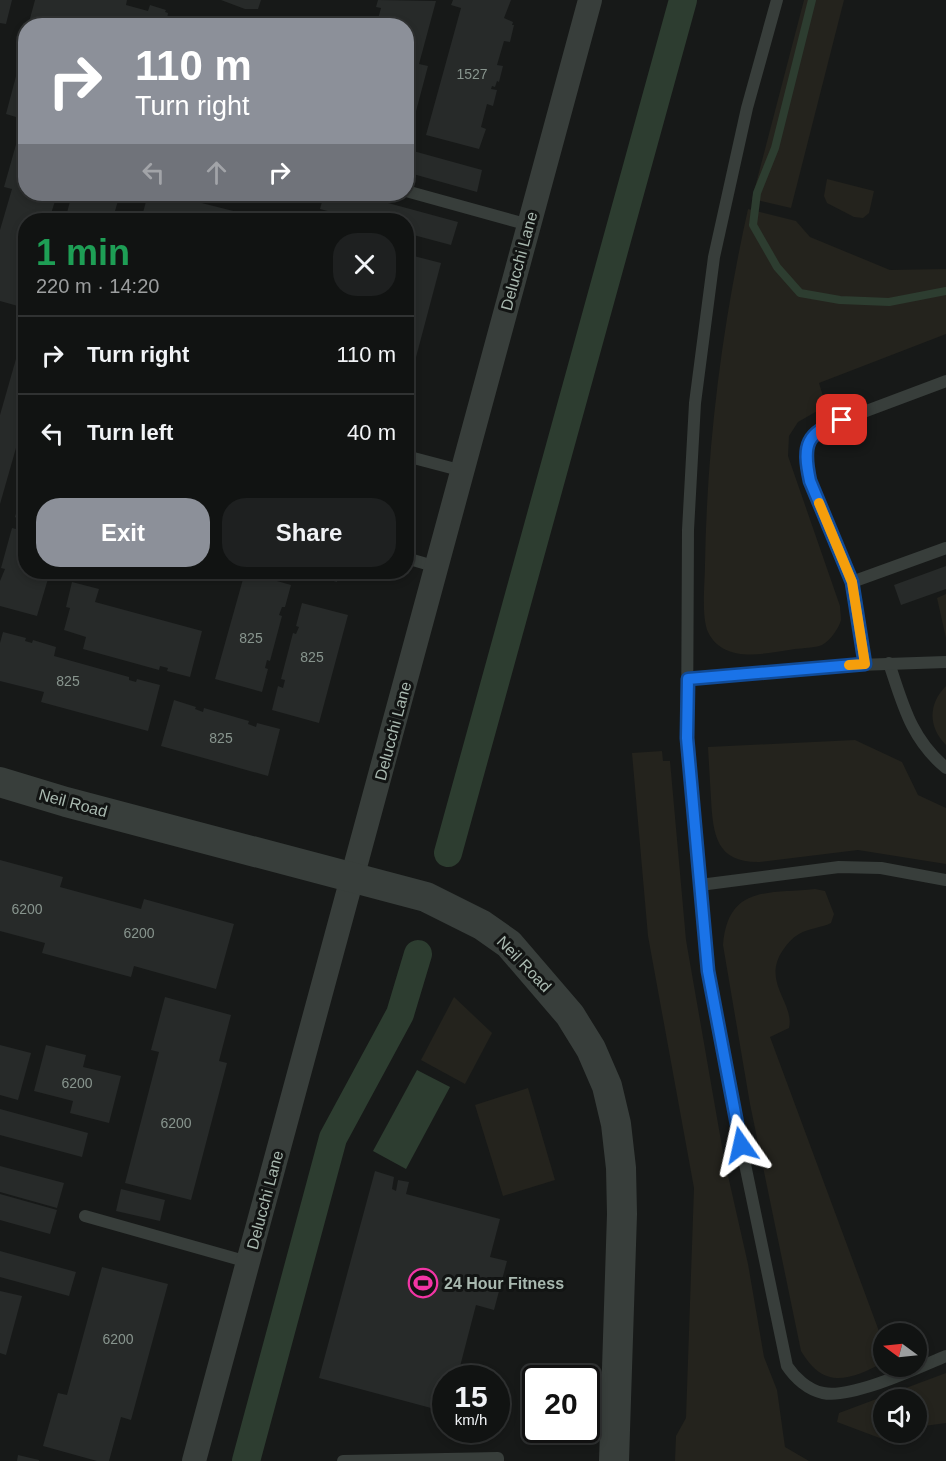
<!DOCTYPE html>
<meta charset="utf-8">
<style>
:root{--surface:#111312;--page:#1e2020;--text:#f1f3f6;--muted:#9c9e9f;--line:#303232;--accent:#8c9099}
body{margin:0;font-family:Helvetica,sans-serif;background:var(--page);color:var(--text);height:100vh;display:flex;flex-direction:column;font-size:22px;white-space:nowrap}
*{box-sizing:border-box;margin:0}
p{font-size:20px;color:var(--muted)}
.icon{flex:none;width:33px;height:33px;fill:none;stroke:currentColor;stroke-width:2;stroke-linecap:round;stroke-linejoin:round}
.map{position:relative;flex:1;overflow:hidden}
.sheet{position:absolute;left:18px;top:213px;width:396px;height:366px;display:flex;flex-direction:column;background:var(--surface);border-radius:24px;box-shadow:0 3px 9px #0003,0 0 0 2px var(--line)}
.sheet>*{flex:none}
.top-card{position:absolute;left:18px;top:18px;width:396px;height:183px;border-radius:24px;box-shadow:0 3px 9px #0003,0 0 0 2px var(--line);background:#8c9099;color:#fff;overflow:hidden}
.needle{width:39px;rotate:285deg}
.fabs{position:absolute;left:873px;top:1323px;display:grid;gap:12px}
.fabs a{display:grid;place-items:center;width:54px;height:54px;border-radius:50%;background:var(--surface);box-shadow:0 3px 9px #0003,0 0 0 2px var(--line);font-size:30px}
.speed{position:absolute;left:432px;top:1365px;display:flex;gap:12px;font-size:30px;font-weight:700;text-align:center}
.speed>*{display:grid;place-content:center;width:78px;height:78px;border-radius:50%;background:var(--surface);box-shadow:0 3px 9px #0003,0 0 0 2px var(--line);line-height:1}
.speed small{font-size:15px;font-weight:400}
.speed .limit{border:3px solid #111;border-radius:9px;background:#fff;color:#111}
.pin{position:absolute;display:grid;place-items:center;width:51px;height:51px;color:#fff;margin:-26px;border-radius:12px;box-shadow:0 3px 9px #0006}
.me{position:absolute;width:66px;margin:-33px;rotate:349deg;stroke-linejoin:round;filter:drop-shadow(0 0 4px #0008)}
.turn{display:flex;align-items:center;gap:21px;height:126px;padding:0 18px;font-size:27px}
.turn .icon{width:78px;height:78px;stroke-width:2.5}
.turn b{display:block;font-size:42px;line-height:51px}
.lanes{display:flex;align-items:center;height:57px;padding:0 18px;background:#0003;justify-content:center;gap:30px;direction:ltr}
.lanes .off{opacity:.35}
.round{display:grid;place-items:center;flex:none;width:63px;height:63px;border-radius:24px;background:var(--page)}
.overview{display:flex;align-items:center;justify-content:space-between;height:102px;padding:0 18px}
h1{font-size:36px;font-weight:700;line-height:45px;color:#1e9e55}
.action{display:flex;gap:12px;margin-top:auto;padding:12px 18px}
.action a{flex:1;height:69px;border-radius:24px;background:var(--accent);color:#fff;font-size:24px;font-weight:700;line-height:69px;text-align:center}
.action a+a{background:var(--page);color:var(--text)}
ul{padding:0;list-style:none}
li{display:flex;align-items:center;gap:18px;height:78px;padding:0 18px;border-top:2px solid var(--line)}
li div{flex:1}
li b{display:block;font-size:22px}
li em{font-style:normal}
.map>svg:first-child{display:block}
.green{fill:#24231d}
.water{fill:#2d3d30}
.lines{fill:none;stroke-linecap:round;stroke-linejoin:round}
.stream{stroke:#2d3d30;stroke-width:8}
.canal{stroke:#2d3d30;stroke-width:28}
.building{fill:#272a29}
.service{stroke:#383e3b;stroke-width:12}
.minor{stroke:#383e3b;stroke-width:24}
.tertiary{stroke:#383e3b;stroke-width:30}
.route-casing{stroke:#114b97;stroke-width:15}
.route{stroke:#1a73e8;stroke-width:10}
.slow{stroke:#f59e0b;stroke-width:10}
.labels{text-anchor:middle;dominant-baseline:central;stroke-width:6;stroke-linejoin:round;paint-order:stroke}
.number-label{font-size:14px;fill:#88958e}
.street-label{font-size:16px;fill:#a9b9b0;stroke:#121413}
.poi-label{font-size:16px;font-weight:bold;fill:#a9b9b0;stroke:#121413;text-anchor:start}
</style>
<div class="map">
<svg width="946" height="1461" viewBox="0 0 946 1461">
<rect width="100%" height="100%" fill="#171918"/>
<!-- green -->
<g class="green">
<path d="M804,0H844L791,208L752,199Z"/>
<path d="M827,179L874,191L869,213L863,218L854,217L827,203L824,196Z"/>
<path d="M748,209L796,221L810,237L890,270L946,269V334L819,383L826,406L798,422L789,436L788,456L840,606C840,610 841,616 841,620C839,628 830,641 822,645C815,648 803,648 795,649C767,653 724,665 708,632C701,616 705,583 705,564C707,444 722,326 748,209Z"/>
<path d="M946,594V638L937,598Z"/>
<path d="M946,686V745C928,727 928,704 946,686Z"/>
<path d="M855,740L902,762L918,795L946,808V864L858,850L760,862C717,863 713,836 711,799C710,782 709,765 708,747Z"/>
<path d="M662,751L663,761H670L686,940L724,1158L748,1264L764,1357L777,1390L785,1447L809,1461H675L676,1436L686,1418L694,1188L648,936L632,753Z"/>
<path d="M815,889L825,891L834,914L831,923C821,928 809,928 799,934C792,938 787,944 783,950C761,982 795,1003 789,1028L770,1037L883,1342V1363C849,1380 824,1390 801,1351L750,1104L723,945C728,885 768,894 815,889Z"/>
<path d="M454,997L492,1033L465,1084L421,1060Z"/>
<path d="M528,1088L555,1180L503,1196L475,1105Z"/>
<path d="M946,1373V1423L917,1427L916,1400H884V1432L898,1433L885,1440L837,1422L839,1413Z"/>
</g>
<!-- water -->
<path class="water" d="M417,1070L450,1087L406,1169L373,1151Z"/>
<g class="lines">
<!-- stream -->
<path class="stream" d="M812,0L775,148L757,193L753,225L777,267L800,293L840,300L889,302L946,291"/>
<!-- canal -->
<g class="canal">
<path d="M448,853L683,0"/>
<path d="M246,1461L333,1138L400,1014L418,954"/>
</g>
</g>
<!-- building -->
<g class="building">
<path d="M0,0H12L6,24L0,23Z"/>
<path d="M35,0H127L126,5L148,11L150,5L166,10L165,12L168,13L167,19H169L165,26H28Z"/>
<path d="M221,0H261L258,9H245Z"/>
<path d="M378,0L436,1L419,64L428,66L410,134L406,133V26H376L381,8L376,7Z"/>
<path d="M453,0H511L504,18L513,22L512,25H514L510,42L504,41L497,65L503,66L499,82L497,81L495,87L492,86L491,89L497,90L493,106L487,104L481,127L486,129L479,149L426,135L461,8L451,5Z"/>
<path d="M19,65L26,67V120L6,114Z"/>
<path d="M19,134L26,135V194H49L48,199L55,201L49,220H26L25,308L0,301V230L12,189L4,187Z"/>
<path d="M406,149L482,170L477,192L406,172Z"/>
<path d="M72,194H120L115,211L118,212L116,220H65Z"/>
<path d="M148,194H166L257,217L256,220H141Z"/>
<path d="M274,194H301L299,201Z"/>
<path d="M324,194H355L458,222L451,245L406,233V220H362L320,209Z"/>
<path d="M406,254L441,263L407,391H406Z"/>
<path d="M26,324V413L0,504V415Z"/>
<path d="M406,419L416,421L409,443L406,442Z"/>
<path d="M21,497L26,499V572H50L37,616L0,606V581L5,569L1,568L12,528L16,529L19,519L15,517Z"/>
<path d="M946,566V589L901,605L894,585Z"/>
<path d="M245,572L291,585L285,607H282L279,615L282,616L270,661L267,660L265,668L268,669L262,692L215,679Z"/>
<path d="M301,572H339L337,582Z"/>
<path d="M72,582L99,589L95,602L202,631L190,677L167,671L168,668L160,666L159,670L83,649L86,637L64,630L70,608L66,607Z"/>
<path d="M302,603L348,615L319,723L272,710L278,686L283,688L285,680L281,679L293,633L296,634L299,627L296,626Z"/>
<path d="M3,632L26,638L25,641L32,643L33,640L56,647L54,656L129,677V680L136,682L137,679L160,685L148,731L41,702L44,692L0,681V643Z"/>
<path d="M174,700L196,707L195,709L203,712L204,708L249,721L248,724L256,727L257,723L280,729L268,776L161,746Z"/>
<path d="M0,860L63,877L60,887L141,909L144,899L234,924L216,989L134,966L131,977L42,953L45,943L0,931Z"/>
<path d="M165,997L231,1015L219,1061L227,1063L191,1200L125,1183L159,1052L151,1050Z"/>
<path d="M0,1045L31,1053L18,1100L0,1095Z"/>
<path d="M46,1045L86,1055L83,1067L121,1076L109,1123L70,1113L73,1101L34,1091Z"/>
<path d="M0,1109L88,1133L82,1157L0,1135Z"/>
<path d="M0,1166L64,1183L57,1208L0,1192Z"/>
<path d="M375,1171L394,1177L392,1189L396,1191L398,1180L409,1182L406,1194L500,1219L490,1257L507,1261L494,1310L476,1305L457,1378H446V1412L319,1378Z"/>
<path d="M121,1189L165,1200L160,1221L116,1211Z"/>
<path d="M0,1194L57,1210L50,1234L0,1220Z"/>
<path d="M0,1251L76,1272L69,1296L0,1277Z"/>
<path d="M102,1267L168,1284L131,1420L121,1417L109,1461H97L43,1446L58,1393L67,1395Z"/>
<path d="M0,1291L22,1296L6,1355L0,1353Z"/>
<path d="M18,1455L39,1460V1461H17Z"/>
</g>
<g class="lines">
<!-- service -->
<g class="service">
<path d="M777,0L747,108L714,257L695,403L688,530L687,738L708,971L741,1145L787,1366C795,1378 808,1390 823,1393C852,1399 917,1368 946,1356"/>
<path d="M406,191L529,225"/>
<path d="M406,456L463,471"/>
<path d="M406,558L437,567"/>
<path d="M852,582L946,548"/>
<path d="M889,663C903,705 911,739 946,768"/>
<path d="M865,664L852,582L810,481C805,460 804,443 821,428L946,381"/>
<path d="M688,679L858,665L946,662"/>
<path d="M700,885L839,867L881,868L946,880"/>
<path d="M85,1216L248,1262"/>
<path d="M343,1461L498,1458V1461"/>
</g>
<!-- minor -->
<path class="minor" d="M194,1461L590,0"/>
<!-- tertiary -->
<path class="tertiary" d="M0,782L66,802L426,897L482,925L509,944L570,1015L591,1049L607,1086L616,1124L621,1168L622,1214L614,1461"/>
</g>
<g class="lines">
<!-- route casing -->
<g class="route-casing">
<path id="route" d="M741,1145L708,971L687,738L688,679L865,664L852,582L810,481C802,444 806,433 842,420"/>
</g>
<!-- route -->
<use href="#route" class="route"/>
<!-- slow -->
<path class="slow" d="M819,503L852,582L865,664L849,665"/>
</g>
<!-- icons -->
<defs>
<g id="stadium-ring" transform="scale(1.5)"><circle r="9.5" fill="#121413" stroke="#f235a5" stroke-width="1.5"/><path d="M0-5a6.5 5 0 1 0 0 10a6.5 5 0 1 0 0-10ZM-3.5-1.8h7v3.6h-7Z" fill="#f235a5"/></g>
</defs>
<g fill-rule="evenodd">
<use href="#stadium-ring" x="423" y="1283"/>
</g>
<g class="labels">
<!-- number labels -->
<g class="number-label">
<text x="472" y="74">1527</text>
<text x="251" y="638">825</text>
<text x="312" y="657">825</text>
<text x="68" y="681">825</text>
<text x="221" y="738">825</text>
<text x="27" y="909">6200</text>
<text x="139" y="933">6200</text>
<text x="77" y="1083">6200</text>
<text x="176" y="1123">6200</text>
<text x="118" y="1339">6200</text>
</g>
<!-- street labels -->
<g class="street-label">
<text transform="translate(519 261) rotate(-75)">Delucchi Lane</text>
<text transform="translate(393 731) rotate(-75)">Delucchi Lane</text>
<text transform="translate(73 803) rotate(15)">Neil Road</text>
<text transform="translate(524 964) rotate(46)">Neil Road</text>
<text transform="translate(265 1200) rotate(-75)">Delucchi Lane</text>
</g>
<!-- poi labels -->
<g class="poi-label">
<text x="444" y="1283">24 Hour Fitness</text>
</g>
</g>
</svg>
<div class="fabs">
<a><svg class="needle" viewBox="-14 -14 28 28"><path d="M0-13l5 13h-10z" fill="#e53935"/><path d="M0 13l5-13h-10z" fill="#9c9e9f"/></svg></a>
<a><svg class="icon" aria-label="sound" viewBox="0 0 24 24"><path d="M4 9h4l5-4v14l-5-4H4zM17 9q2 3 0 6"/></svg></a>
</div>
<div class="speed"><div>15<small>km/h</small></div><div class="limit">20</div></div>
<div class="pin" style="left:842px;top:420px;background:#d93025"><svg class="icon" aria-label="arrive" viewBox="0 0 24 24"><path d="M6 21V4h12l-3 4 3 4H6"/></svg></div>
<svg class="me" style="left:741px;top:1145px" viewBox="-20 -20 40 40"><path d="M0-17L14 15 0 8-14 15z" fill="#1a73e8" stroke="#fff" stroke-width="4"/></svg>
<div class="top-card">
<div class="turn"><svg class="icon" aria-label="right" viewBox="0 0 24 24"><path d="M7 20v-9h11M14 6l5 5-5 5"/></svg><div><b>110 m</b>Turn right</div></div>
<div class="lanes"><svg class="icon off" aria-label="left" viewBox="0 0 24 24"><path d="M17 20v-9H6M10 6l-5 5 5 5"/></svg><svg class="icon off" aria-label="ahead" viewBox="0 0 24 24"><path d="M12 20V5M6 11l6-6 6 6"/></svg><svg class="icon" aria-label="right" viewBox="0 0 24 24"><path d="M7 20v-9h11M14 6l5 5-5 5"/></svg></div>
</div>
<section class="sheet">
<div class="overview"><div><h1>1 min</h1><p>220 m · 14:20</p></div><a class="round"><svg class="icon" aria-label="close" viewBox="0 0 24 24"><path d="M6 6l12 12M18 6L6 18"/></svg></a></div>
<ul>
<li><svg class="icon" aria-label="right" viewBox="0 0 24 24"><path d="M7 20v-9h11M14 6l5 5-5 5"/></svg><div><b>Turn right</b></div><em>110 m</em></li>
<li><svg class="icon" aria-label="left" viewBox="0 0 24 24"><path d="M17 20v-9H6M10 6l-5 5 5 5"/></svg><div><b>Turn left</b></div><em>40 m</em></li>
</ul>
<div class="action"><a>Exit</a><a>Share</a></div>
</section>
</div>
